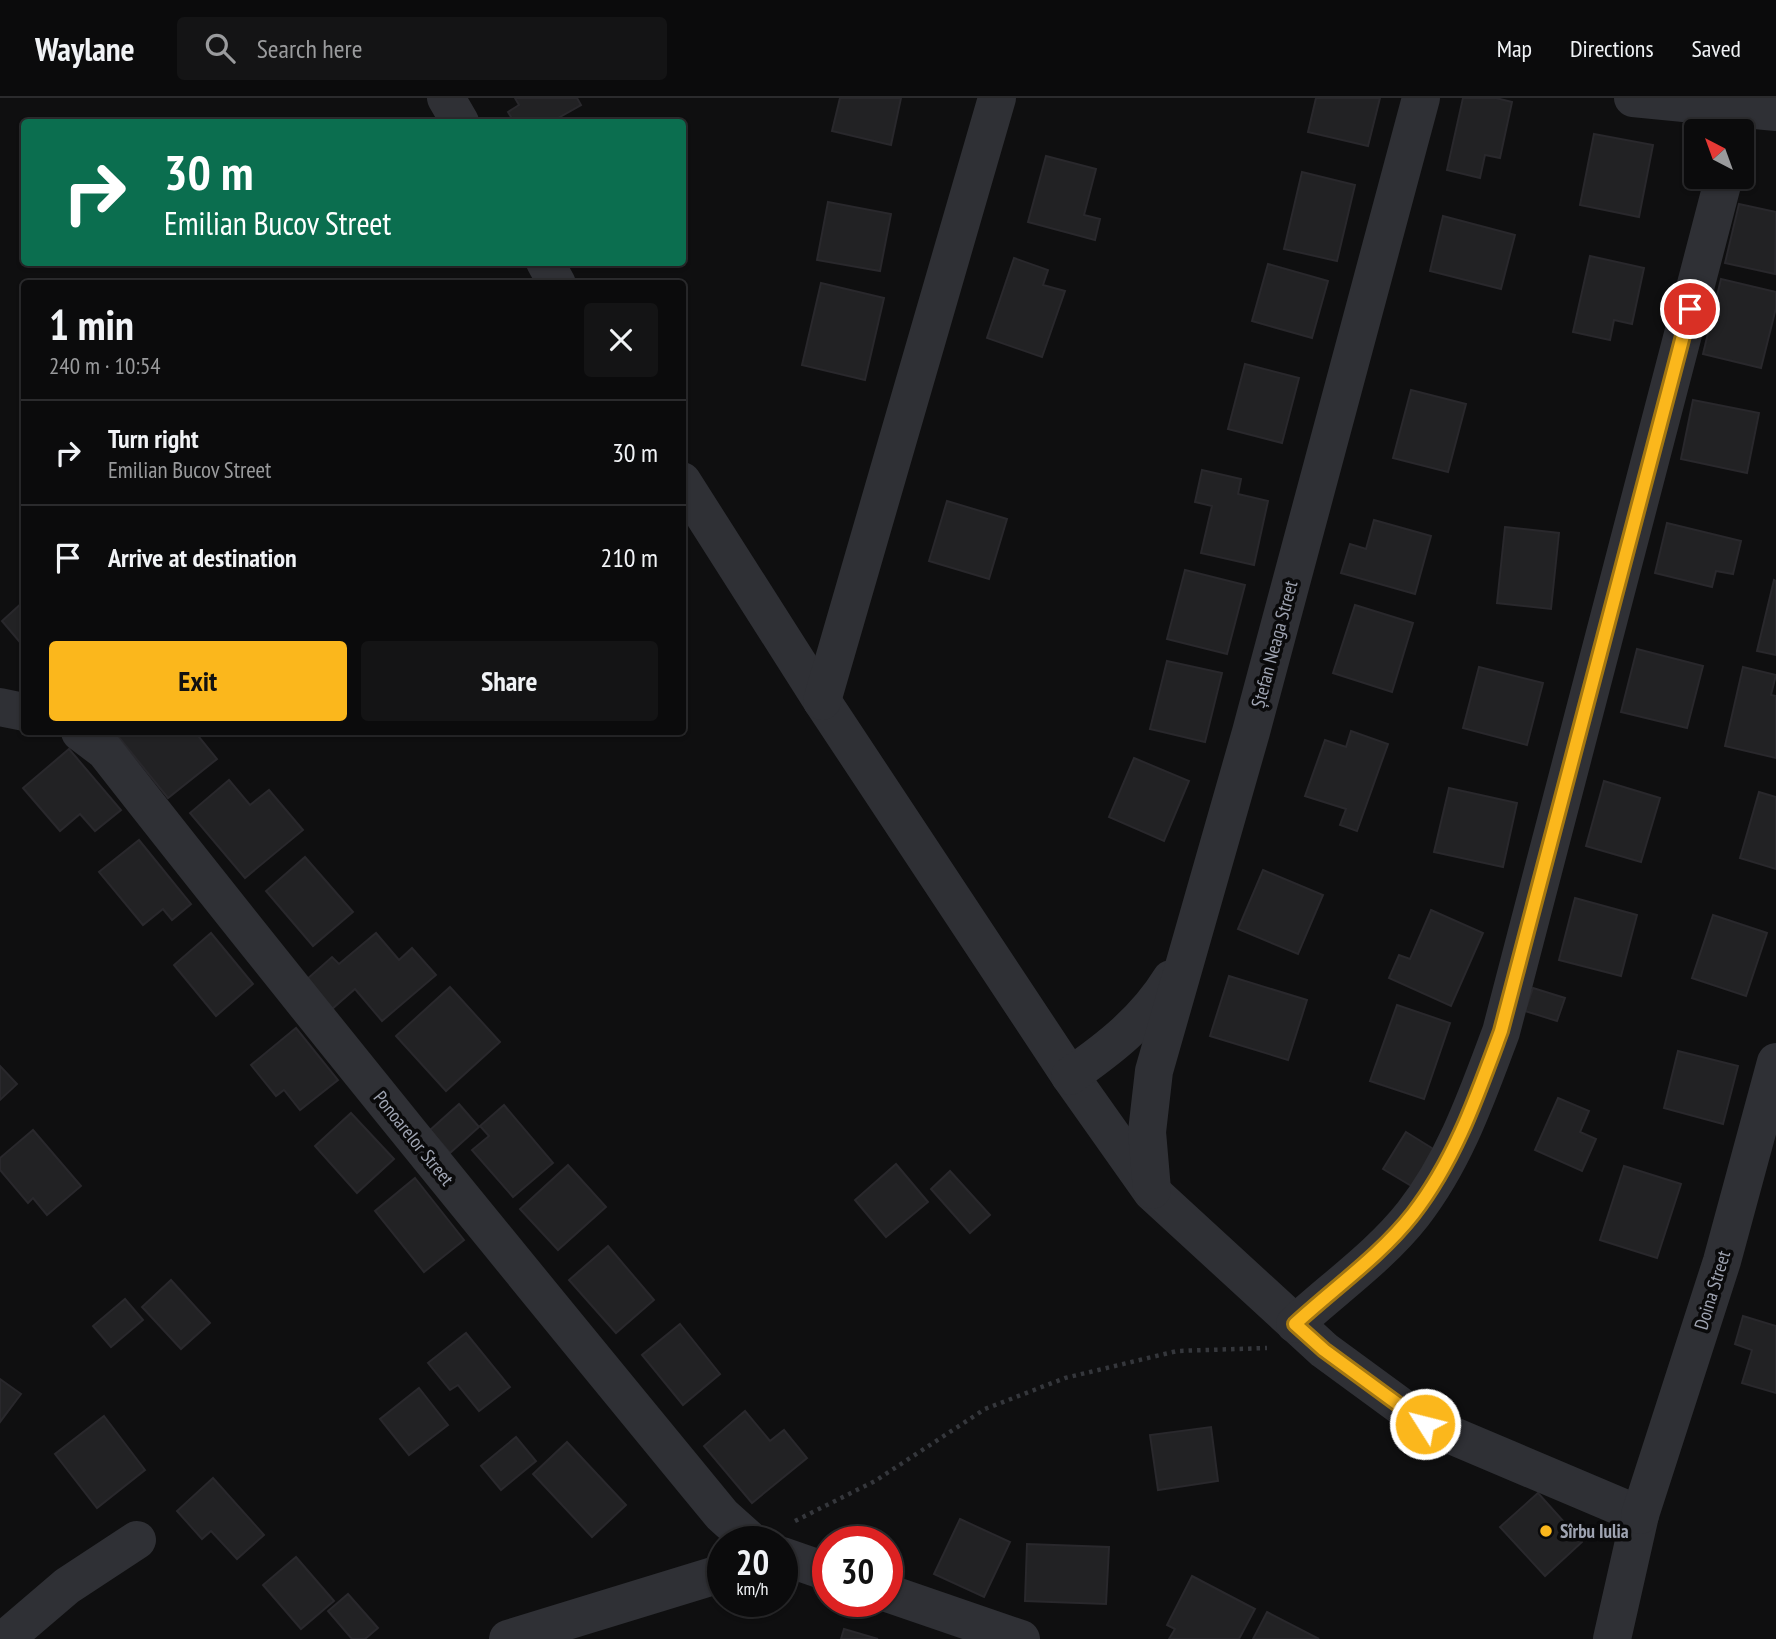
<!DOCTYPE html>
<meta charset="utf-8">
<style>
:root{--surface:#0b0b0c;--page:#141415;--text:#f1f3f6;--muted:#9a9b9d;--line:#2b2b2d;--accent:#fbb71c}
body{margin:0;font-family:"PT Sans Narrow",sans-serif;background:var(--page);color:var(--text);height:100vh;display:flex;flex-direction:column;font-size:26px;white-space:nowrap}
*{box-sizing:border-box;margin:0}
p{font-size:23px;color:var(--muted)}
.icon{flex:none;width:38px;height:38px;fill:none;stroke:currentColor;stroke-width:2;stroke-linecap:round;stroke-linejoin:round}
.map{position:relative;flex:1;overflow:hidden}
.details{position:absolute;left:21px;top:182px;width:665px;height:455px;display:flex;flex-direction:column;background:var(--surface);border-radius:7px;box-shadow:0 2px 5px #0004,0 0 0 2px var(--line)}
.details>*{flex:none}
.top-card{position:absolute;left:21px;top:21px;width:665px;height:147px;border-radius:7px;box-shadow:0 2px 5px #0004,0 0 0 2px var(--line);background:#0b6e4f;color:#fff;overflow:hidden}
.needle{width:46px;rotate:319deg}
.buttons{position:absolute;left:1684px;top:21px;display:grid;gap:14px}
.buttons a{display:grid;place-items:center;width:70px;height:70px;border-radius:7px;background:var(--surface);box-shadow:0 2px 5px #0004,0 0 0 2px var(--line);font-size:35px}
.speed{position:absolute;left:707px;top:1428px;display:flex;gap:14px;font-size:35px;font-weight:700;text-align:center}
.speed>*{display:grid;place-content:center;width:91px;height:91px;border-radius:50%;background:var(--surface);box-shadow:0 2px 5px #0004,0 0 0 2px var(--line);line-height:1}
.speed small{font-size:18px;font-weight:400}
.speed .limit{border:10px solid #d22;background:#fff;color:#111}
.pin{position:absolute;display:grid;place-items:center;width:60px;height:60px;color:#fff;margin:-30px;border:4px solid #fff;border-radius:50%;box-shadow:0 2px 7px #0007}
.me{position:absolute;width:77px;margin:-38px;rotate:306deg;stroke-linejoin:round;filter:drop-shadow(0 0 5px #0008)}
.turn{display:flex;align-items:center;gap:24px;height:147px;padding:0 28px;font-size:32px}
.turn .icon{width:91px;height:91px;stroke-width:2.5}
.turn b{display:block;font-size:49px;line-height:60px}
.round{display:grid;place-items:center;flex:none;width:74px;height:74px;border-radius:7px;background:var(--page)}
.headline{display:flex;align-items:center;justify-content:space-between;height:119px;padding:0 28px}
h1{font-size:42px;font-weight:800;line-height:52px}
.cta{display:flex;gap:14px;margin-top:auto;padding:14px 28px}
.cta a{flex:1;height:80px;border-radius:7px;background:var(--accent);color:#111;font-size:28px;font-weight:800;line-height:80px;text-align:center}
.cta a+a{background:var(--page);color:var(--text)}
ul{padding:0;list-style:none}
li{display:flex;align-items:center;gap:21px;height:105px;padding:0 28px;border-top:2px solid var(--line)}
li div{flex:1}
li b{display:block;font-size:26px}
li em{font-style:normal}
header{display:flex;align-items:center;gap:42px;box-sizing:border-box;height:98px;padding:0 35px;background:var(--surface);border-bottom:2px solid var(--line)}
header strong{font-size:33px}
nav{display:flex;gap:38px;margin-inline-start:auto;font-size:24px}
.search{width:490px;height:63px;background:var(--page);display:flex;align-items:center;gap:18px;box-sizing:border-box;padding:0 24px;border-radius:7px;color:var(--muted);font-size:26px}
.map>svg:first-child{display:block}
.building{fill:#222224;stroke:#29282c;stroke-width:2}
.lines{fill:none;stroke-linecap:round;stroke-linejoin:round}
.path{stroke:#35373c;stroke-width:4.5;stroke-dasharray:3.5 5;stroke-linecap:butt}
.street{stroke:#2f3035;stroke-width:38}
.route-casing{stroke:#a37712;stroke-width:18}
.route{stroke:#fbb71c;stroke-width:12}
.poi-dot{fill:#fbb71c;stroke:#0a0a0b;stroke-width:2.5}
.labels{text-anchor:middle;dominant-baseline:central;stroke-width:7;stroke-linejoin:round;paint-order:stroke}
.street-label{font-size:19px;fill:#9fa4b2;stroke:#0a0a0b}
.poi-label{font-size:19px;font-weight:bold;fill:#9fa4b2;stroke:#0a0a0b;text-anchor:start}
</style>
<header>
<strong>Waylane</strong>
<div class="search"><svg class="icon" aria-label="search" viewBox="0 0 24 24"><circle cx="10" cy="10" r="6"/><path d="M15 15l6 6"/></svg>Search here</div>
<nav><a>Map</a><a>Directions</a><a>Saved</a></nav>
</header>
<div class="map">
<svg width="1776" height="1541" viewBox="0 0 1776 1541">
<rect width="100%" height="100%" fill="#0f0f10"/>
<!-- building -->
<g class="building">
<path d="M515,0H577L581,7L551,24H514L508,14L519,7Z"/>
<path d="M840,0H901L891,47L832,33Z"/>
<path d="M1316,0H1380L1368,48L1308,34Z"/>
<path d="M1463,0H1496L1512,4L1500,60L1485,57L1480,80L1447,72Z"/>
<path d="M1594,36L1653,47L1639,119L1580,107Z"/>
<path d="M1046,58L1096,71L1084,117L1100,121L1095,142L1028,124Z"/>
<path d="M1302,74L1355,87L1337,163L1284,151Z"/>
<path d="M828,104L891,116L880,173L817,162Z"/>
<path d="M1739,106L1776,114L1775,176L1725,165Z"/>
<path d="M1443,118L1515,137L1501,191L1430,173Z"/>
<path d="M1590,158L1644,170L1632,226L1614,222L1610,242L1573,234Z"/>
<path d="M1014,160L1048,172L1043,187L1065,193L1042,259L987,240Z"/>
<path d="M1268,166L1328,183L1312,240L1252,223Z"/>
<path d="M1721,181L1776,194V210L1761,270L1703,256Z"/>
<path d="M821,185L884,200L865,282L802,267Z"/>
<path d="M1245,266L1299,280L1282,345L1228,331Z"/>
<path d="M1411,292L1466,306L1448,374L1393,360Z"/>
<path d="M1693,302L1759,315L1747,375L1681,361Z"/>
<path d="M1202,372L1241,381L1238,396L1268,403L1254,467L1201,455L1212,408L1195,404Z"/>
<path d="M947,403L1007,421L989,481L929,463Z"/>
<path d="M1374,422L1431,438L1415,496L1341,475L1350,446L1366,451Z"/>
<path d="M1667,425L1741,443L1733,476L1716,473L1712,489L1655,475Z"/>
<path d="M1505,429L1559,435L1551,511L1497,505Z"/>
<path d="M1185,472L1245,487L1227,556L1167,541Z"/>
<path d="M1774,482L1776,483V557L1757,553Z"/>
<path d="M24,503V549L2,523Z"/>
<path d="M1355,507L1413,525L1392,594L1333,575Z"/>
<path d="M1637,551L1703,568L1687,630L1621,614Z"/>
<path d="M1167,563L1222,575L1205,644L1150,631Z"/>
<path d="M1479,569L1543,585L1527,647L1463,630Z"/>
<path d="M1743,569L1776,577L1771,597L1776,598V660L1725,648Z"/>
<path d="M1351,633L1388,646L1357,733L1340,727L1346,711L1305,698L1325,642L1346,649Z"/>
<path d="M121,634H195L217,661L168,700L117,637Z"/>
<path d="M69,651L121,712L95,733L80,716L60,733L23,690Z"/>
<path d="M1134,660L1189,683L1164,743L1109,719Z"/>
<path d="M229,682L250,707L269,692L303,732L245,780L190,715Z"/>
<path d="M1604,683L1660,700L1641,764L1586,748Z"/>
<path d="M1449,690L1517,705L1503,769L1434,754Z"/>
<path d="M1759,694L1776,699V771L1740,760Z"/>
<path d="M139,742L191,806L172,822L163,811L143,827L99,774Z"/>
<path d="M305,759L353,814L313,848L266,793Z"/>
<path d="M1263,772L1323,797L1298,856L1238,831Z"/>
<path d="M1575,800L1637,817L1621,878L1559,862Z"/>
<path d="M1431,812L1483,835L1451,908L1389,880L1399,857L1410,861Z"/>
<path d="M1713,817L1767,835L1746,898L1692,880Z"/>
<path d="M211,835L253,886L216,918L174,867Z"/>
<path d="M376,835L399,862L412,850L436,877L382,923L355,891L332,911L306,882L332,859L339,866Z"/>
<path d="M1229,878L1307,902L1288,962L1210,938Z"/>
<path d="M450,889L500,944L446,993L396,938Z"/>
<path d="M1533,890L1565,900L1557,923L1525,913Z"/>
<path d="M1397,907L1450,925L1424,1001L1370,983Z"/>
<path d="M296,930L338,982L300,1012L284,992L276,998L251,967Z"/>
<path d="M1678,953L1738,968L1723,1026L1664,1010Z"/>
<path d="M0,968L17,986L0,1002Z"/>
<path d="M1558,1000L1589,1013L1580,1034L1596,1041L1582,1073L1535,1052Z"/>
<path d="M459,1006L479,1029L450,1055L430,1032Z"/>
<path d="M504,1007L553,1065L513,1099L472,1052L489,1038L480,1028Z"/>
<path d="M351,1015L394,1061L357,1095L315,1048Z"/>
<path d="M33,1032L81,1088L47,1117L33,1100L28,1105L0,1072V1060Z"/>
<path d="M1406,1034L1435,1052L1413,1089L1383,1071Z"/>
<path d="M896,1066L928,1104L886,1139L855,1102Z"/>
<path d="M568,1067L606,1109L558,1152L520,1111Z"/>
<path d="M1624,1068L1681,1086L1657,1160L1600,1142Z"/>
<path d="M950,1073L990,1117L970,1135L931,1091Z"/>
<path d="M415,1080L464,1142L424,1174L375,1113Z"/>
<path d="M608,1148L654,1202L616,1235L569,1182Z"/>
<path d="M171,1182L210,1225L181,1251L142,1209Z"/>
<path d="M125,1201L143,1222L111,1249L93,1228Z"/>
<path d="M1743,1218L1776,1228V1295L1742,1285L1752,1252L1735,1246Z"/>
<path d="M680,1226L720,1276L683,1307L642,1257Z"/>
<path d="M466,1235L510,1289L479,1313L458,1287L450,1292L428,1265Z"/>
<path d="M0,1281L21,1296L0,1324Z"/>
<path d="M419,1290L448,1327L409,1357L380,1321Z"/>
<path d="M745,1313L770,1343L784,1332L807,1360L752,1405L704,1348Z"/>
<path d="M104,1318L145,1372L97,1410L55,1356Z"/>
<path d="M1211,1329L1218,1383L1158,1392L1150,1337Z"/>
<path d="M516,1339L536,1363L501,1392L481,1368Z"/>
<path d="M567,1344L626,1407L592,1439L533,1376Z"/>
<path d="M213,1380L264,1437L237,1461L211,1433L202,1441L177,1413Z"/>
<path d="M1538,1395L1582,1444L1545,1478L1500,1429Z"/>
<path d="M960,1421L1010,1444L984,1499L934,1476Z"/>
<path d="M1027,1446L1109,1449L1106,1506L1025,1503Z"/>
<path d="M296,1459L334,1503L301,1531L263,1487Z"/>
<path d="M1192,1478L1255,1511L1239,1541H1169L1175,1531L1167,1527Z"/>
<path d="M348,1496L378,1530L365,1541H352L328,1513Z"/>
<path d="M1267,1514L1319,1541H1253Z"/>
<path d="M844,1531L878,1541H841Z"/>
</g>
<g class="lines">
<!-- path -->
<path class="path" d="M795,1423L875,1383L985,1311L1065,1280L1177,1253L1267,1250"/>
<!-- street -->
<g class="street">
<path d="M446,0L460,24"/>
<path d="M1633,0L1776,14"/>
<path d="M545,164L557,186"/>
<path d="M682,383L822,603L1070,978L1152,1094L1324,1252L1425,1326L1640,1417L1612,1541"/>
<path d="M822,603L997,0"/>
<path d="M0,609L24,614"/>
<path d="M80,634L105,653C307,911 514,1164 722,1417L752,1444"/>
<path d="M1070,978C1110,950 1145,923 1171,881"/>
<path d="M1152,1092L1147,1034L1154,973L1251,634L1421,0"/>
<path d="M1295,1226C1334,1190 1380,1158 1413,1116C1455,1062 1477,998 1501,934L1724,79"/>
<path d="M1640,1417L1722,1163L1776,964"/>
<path d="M782,1458L828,1474"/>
<path d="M887,1495L1021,1541"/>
<path d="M5,1541L67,1488L137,1442"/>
<path d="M508,1541L723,1475"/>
</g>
</g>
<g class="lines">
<!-- route casing -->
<g class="route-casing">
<path id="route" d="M1425,1326L1324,1252L1295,1226C1334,1190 1380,1158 1413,1116C1455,1062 1477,998 1501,933L1690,211"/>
</g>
<!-- route -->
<use href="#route" class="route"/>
</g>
<!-- markers -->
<circle class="poi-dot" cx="1546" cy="1433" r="7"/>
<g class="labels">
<!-- street labels -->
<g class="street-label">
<text transform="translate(1274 546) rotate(-75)">Ștefan Neaga Street</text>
<text transform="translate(414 1040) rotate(51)">Ponoarelor Street</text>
<text transform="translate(1712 1192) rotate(-73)">Doina Street</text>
</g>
<!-- poi labels -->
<g class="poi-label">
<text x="1560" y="1433">Sîrbu Iulia</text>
</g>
</g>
</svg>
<div class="buttons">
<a><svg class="needle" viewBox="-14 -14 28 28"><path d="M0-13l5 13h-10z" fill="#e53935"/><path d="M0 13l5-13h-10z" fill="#9a9b9d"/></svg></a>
</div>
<div class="speed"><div>20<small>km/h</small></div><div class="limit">30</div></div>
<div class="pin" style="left:1690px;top:211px;background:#d93025"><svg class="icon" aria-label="arrive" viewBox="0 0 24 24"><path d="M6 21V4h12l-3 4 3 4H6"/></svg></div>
<svg class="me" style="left:1425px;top:1326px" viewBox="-20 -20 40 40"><circle r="17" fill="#fbb71c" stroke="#fff" stroke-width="3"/><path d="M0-11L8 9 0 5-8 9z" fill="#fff"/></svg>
<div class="top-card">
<div class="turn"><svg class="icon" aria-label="right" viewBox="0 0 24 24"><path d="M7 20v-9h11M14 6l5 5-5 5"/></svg><div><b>30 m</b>Emilian Bucov Street</div></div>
</div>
<section class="details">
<div class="headline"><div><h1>1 min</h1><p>240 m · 10:54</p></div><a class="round"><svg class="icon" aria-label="close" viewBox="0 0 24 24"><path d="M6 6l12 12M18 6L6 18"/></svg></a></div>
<ul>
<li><svg class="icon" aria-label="right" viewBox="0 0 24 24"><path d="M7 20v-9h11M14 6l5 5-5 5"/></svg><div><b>Turn right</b><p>Emilian Bucov Street</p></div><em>30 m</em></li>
<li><svg class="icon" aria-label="arrive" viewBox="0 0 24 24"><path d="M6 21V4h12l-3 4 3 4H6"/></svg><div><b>Arrive at destination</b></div><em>210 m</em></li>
</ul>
<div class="cta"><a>Exit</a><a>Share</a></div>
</section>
</div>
